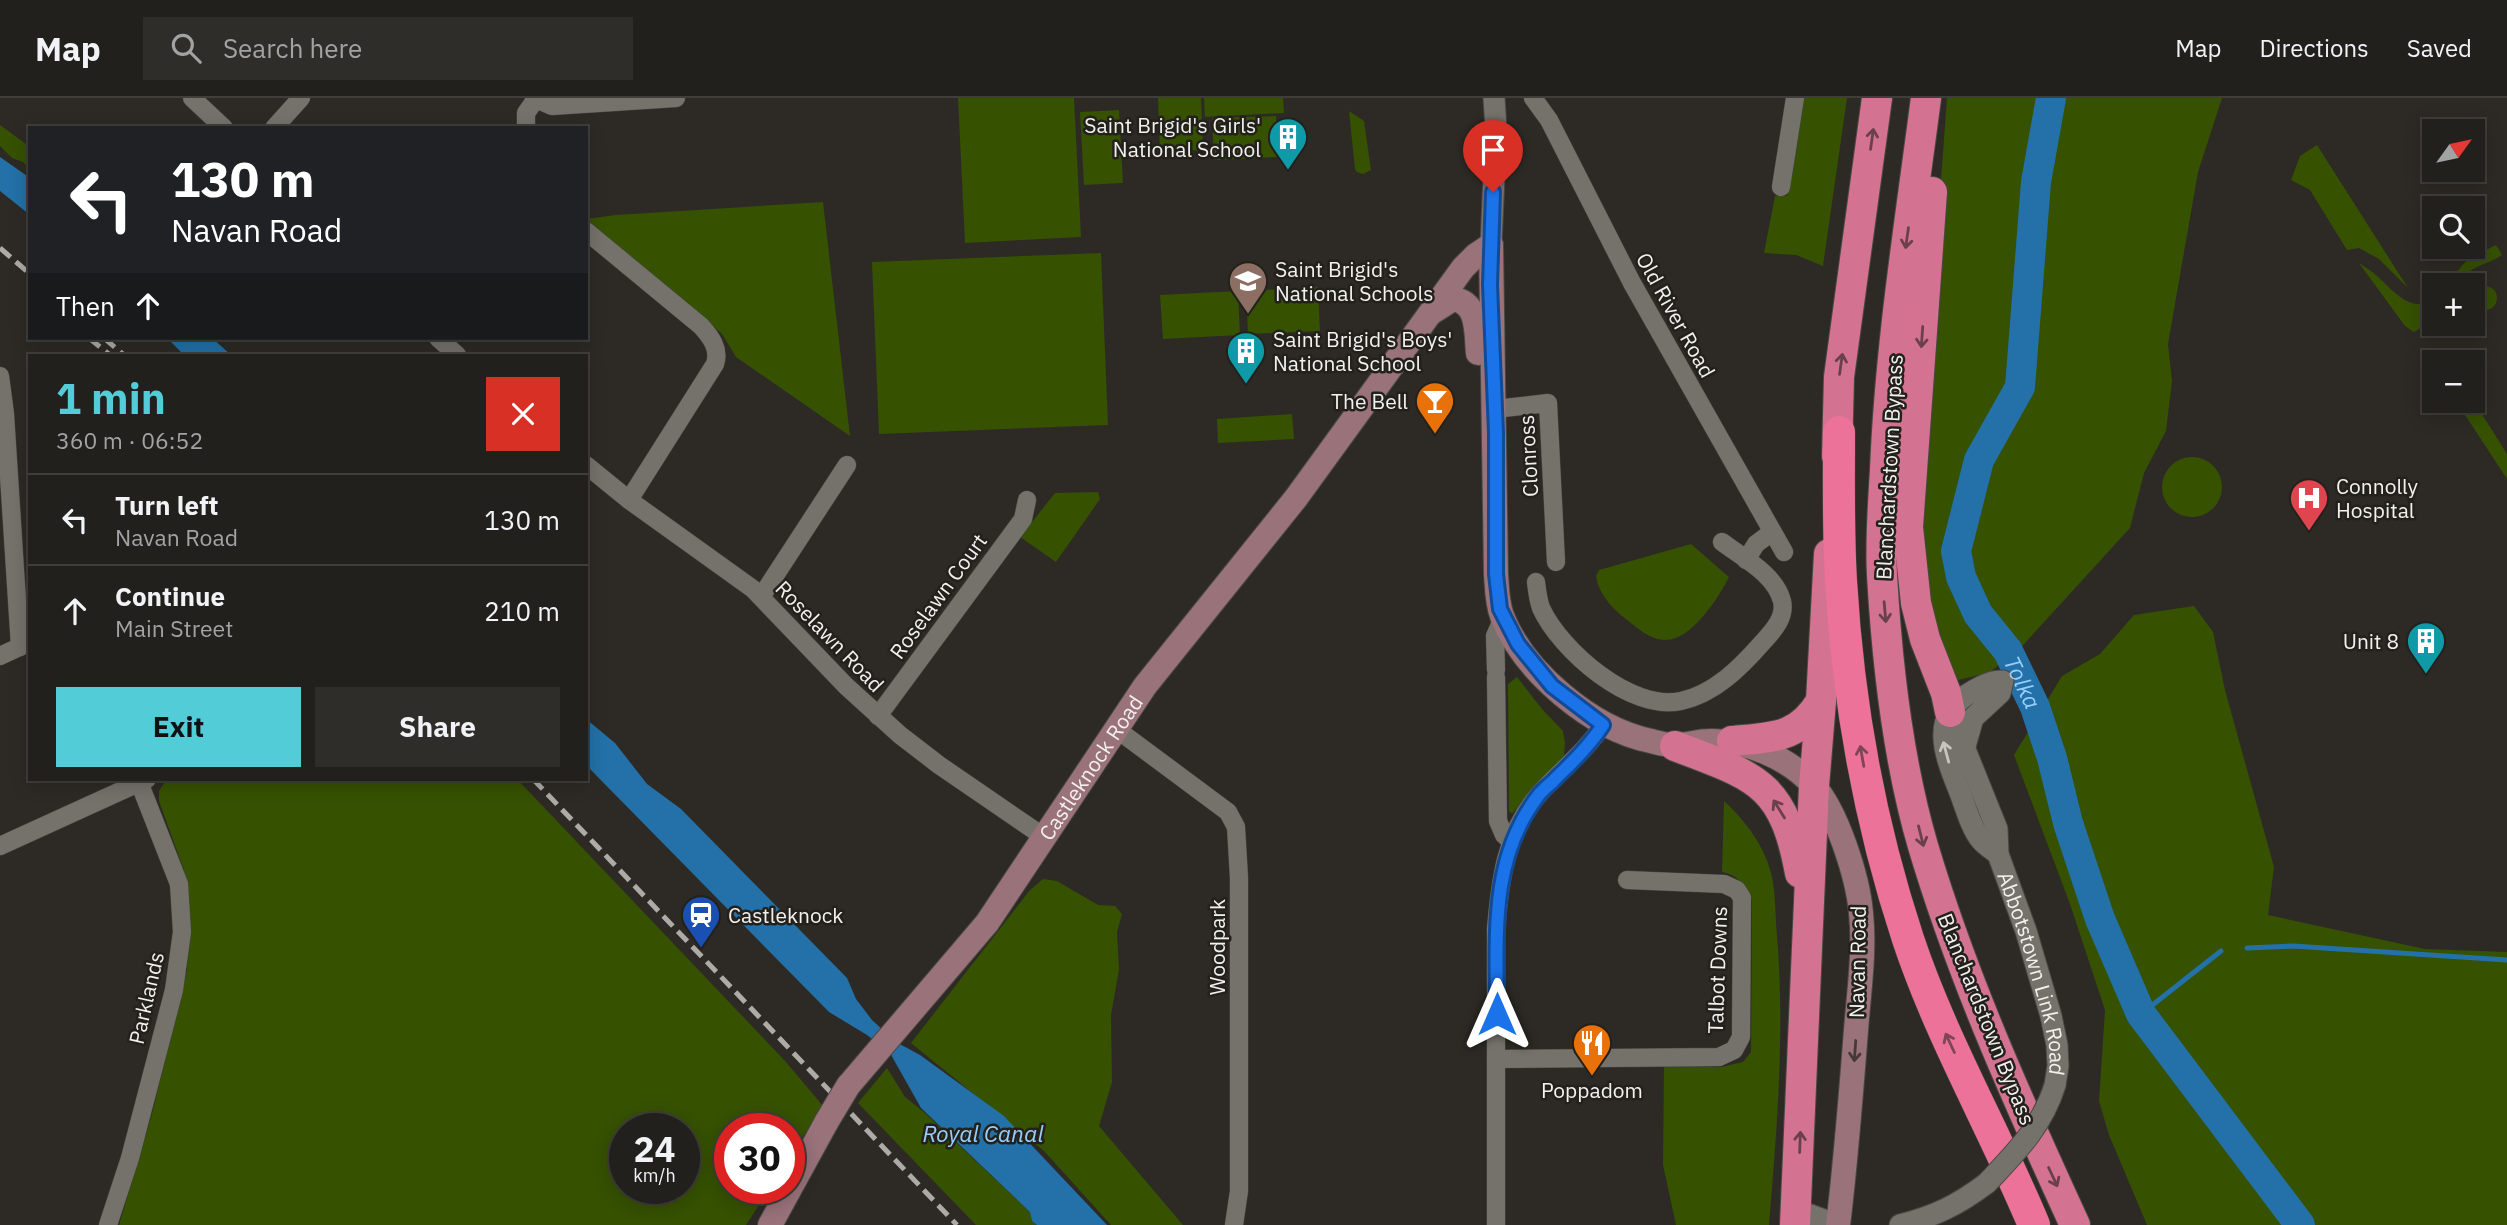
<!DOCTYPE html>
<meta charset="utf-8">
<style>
:root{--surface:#22201c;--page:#2e2d29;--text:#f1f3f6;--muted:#a2a3a3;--line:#3f3e3b;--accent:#52ccd6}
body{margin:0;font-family:"IBM Plex Sans",sans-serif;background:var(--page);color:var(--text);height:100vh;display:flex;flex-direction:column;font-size:26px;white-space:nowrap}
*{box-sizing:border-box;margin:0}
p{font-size:23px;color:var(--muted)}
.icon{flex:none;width:38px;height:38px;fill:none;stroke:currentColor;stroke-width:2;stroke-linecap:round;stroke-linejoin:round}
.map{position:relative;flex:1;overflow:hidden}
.details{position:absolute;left:28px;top:256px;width:560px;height:427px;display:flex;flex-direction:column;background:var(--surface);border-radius:0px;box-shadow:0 4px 18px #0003,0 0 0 2px var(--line)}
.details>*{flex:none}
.hud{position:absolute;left:28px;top:28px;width:560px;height:214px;border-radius:0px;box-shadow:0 4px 18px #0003,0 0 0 2px var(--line);background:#202124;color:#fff;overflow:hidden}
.needle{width:46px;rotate:57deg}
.fabs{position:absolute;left:2422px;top:21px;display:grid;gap:14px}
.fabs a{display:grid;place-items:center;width:63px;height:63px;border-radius:0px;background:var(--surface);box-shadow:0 4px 18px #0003,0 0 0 2px var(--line);font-size:35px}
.speed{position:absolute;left:609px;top:1015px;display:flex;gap:14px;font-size:35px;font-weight:700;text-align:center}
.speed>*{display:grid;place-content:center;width:91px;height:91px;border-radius:50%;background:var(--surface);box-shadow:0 4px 18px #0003,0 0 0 2px var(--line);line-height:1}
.speed small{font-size:18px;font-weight:400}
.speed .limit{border:10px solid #d22;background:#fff;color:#111}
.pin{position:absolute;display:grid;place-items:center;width:60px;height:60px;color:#fff;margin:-72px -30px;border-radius:50% 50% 50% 0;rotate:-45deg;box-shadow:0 0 7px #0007}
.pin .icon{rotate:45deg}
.me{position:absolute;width:77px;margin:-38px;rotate:0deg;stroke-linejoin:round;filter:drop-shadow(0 0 5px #0008)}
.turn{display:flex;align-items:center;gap:24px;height:147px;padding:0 28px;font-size:32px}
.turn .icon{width:91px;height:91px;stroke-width:2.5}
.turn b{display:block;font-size:49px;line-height:60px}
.then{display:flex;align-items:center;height:66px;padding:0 28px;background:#0003;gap:14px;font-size:26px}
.round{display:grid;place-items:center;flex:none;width:74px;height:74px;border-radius:0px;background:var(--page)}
.summary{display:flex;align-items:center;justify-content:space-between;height:119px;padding:0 28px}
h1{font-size:42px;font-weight:700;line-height:52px;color:var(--accent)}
.cta{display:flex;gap:14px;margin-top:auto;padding:14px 28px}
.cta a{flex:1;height:80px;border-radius:0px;background:var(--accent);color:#111;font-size:28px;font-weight:700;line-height:80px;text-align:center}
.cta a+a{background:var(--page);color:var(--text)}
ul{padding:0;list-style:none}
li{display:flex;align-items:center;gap:21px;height:91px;padding:0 28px;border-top:2px solid var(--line)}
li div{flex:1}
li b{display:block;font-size:26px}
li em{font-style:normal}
header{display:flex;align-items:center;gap:42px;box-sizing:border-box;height:98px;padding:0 35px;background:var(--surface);border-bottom:2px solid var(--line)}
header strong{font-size:33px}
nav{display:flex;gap:38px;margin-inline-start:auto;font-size:24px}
.search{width:490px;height:63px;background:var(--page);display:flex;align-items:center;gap:18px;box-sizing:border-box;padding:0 24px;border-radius:0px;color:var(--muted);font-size:26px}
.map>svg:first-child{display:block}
.green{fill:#365100;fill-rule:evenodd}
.water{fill:#2371a8}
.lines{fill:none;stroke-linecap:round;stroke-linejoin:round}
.stream{stroke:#2371a8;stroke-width:5}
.river{stroke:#2371a8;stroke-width:30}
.minor-casing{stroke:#4a4844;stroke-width:19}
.tertiary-casing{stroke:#4a4844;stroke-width:23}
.secondary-casing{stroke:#4a4844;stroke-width:26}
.trunk-casing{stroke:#4a4844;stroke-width:32}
.motorway-casing{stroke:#4a4844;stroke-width:33}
.minor{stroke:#75726c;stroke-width:18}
.tertiary{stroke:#75726c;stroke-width:21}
.secondary{stroke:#99727a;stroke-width:24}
.trunk{stroke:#d47291;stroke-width:30}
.motorway{stroke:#ec729a;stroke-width:32}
.rail{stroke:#adaba7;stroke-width:5;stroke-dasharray:14 7;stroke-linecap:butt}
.tertiary-bridge-casing{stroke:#4a4844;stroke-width:23;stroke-linecap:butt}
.secondary-bridge-casing{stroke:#4a4844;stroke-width:26;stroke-linecap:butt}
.tertiary-bridge{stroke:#75726c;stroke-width:21}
.secondary-bridge{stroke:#99727a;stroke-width:24}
.oneway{stroke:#6a414b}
.oneway2{stroke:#c7c5c0}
.oneway3{stroke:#7d4555}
.oneway4{stroke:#463938}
.route-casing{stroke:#114b97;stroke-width:18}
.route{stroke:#1a73e8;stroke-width:12}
.labels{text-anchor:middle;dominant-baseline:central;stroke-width:5;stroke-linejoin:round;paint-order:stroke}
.poi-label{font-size:21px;fill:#f3f1ee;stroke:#23211c;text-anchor:start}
.street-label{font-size:21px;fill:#f3f1ee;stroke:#23211c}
.water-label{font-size:23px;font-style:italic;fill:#97cefc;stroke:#23211c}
</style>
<header>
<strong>Map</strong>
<div class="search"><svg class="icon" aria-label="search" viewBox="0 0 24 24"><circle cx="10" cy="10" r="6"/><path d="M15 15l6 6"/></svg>Search here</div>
<nav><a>Map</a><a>Directions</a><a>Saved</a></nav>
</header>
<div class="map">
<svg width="2507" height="1127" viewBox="0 0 2507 1127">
<rect width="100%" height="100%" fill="#2d2a25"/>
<!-- green -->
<g class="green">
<path d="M958,0H1074L1081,139L965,145Z"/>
<path d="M1158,0H1201L1203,52L1160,54Z"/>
<path d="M1204,0H1283L1284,15L1205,19Z"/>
<path d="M1801,0H1847L1823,168L1796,157L1764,155L1775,98H1787Z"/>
<path d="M1947,0H2222L2198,74L2168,246L2172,283L2166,333L2144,375L2130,430L2015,556L1988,575L1954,583L1935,538L1922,462L1924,316Z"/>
<path d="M1119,12L1123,85L1084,87L1080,14Z"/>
<path d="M1349,13L1364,23L1371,72L1363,76L1357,74L1355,71Z"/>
<path d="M1276,18L1277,59L1214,62L1212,20Z"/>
<path d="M0,27L30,49V71L23,64L12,60L0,48Z"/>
<path d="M2317,47L2408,190L2379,161L2359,150L2347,152L2310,92L2291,82L2300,58Z"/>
<path d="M823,104L850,338L736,259L722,236L586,121L616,117Z"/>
<path d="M2496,147L2502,157C2485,168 2468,168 2456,187H2445L2468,161Z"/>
<path d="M1101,155L1108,327L879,336L872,164Z"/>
<path d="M2359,165C2365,169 2372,173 2377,178C2394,193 2410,216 2434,201V222L2414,234L2405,228Z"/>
<circle cx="2485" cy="200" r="12"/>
<path d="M1318,189L1320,233L1248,236L1246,193Z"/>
<path d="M1238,193L1240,237L1163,241L1160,197Z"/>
<path d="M2473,302L2507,356V381L2456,303Z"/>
<path d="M1292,316L1294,341L1218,345L1217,321Z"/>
<circle cx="2192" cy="389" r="30"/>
<path d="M1098,394L1100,401L1056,464L1020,439L1055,395Z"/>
<path d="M1691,446L1729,479C1719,499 1691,543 1665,542C1649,542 1634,527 1622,518C1610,508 1598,494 1596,478L1599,472Z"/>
<path d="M2194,508L2213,534L2225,592L2274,769L2268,817L2425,851L2507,854V1127H2147L2109,1037L2099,1003L2105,912L2070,806L2014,657L2062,578L2100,556L2134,517Z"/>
<path d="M1517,579L1542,611L1563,633L1565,645L1564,658L1560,663L1536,687L1512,716L1509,713L1508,586Z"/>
<path d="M167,681H517L786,964L823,1008L789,1060V1031H730V1090H770L746,1127H119L152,1016L187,871L188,818L186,778L159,703V693ZM625,1031H684V1090H625Z"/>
<path d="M1724,703C1746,723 1766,750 1772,779C1776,798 1775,819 1777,838C1785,934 1777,1031 1769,1127H1676L1663,1067L1664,968L1721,969L1743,964L1751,954L1752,802C1744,787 1739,777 1722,774Z"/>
<path d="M1043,781L1057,783L1098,807L1115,808L1122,816L1117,834L1119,872L1111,917L1112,984L1099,1028L1183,1127H1111L1044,1053L911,945L1030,792Z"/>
<path d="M887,970L905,999L925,1015L1030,1114L1032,1123L1037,1127H976L858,1005Z"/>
</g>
<!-- water -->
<g class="water">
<path d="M0,59L30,80V117L0,93Z"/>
<path d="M167,240H212L231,257H184Z"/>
<path d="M586,621L615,645L647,686L681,711L847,880L856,901L872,922L896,944L920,957L1004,1018L1107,1127H1037L1032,1123L1030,1114L921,1010L890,955L867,937L829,914L586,667Z"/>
</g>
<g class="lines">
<!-- stream -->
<g class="stream">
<path d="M2247,850L2293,848L2507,862"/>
<path d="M2141,916L2221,853"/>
</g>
<!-- river -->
<path class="river" id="s1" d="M2051,0L2036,84L2020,289L1979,362L1956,453L1961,479L1978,516L2008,553L2035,609L2052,660L2068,725L2100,821L2141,916L2300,1127"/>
<!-- minor casing -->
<g class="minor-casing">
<g id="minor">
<path d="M192,0L224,30"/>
<path d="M534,0L552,8L676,0"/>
<path d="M1533,0L1549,22L1632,185L1784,454"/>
<path d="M274,30L301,0"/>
<path d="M526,30V15L536,1"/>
<path d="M1781,89L1795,0"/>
<path d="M586,133L701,228C711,239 720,251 715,266L629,402"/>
<path d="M438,240L457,257"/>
<path d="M0,278L5,316L20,549"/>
<path d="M1495,311L1548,305L1556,464"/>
<path d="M586,367L629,402L753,491L846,588L900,637L939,667L1044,739"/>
<path d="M1746,462L1756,446L1772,434"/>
<path d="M1536,484C1537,492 1538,502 1541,510C1560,552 1631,614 1681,603C1714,596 1740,570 1762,545C1772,534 1786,520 1782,503C1775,476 1743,460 1722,444"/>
<path d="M761,499L847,367"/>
<path d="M0,558L30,544"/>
<path d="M1496,572L1495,538L1503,520"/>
<path d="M1496,579L1498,723L1504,737L1511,743"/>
<path d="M878,618L1023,421L1027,402"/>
<path d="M1115,630L1228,714L1236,729L1239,780V1093L1234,1127"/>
<path d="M0,748L147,681"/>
<path d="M1496,961L1719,959L1734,952L1741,939L1742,800L1737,792L1724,786L1627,782"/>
<path d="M108,1127L130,1060L174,892L182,834L179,786L139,684"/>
<path d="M1496,1127V831C1500,782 1506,732 1541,694C1562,671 1586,653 1603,627"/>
</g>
</g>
<!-- tertiary casing -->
<g class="tertiary-casing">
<g id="tertiary">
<path d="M1491,147L1496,31L1494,0"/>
<path id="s2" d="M1950,614L1997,731L1998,756L2026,833L2051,918L2057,947L2058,968L2055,987"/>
<path d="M1965,648L1973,620L2000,595L2003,583C1991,583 1984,587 1973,593C1929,617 1944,655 1959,692C1965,707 1971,730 1981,742C1985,747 1993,752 1998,756"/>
<path d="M1797,1112L1838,1127"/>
<path d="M1900,1127C1935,1118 1958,1107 1987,1085"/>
</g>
</g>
<!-- secondary casing -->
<g class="secondary-casing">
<g id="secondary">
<path d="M1491,147L1496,476C1497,490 1497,505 1502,518C1524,574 1592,631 1651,643C1659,645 1669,648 1677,647C1688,647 1698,643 1709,643C1746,642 1787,659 1813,687C1837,713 1858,780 1861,815C1865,853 1859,893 1856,932C1851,997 1846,1062 1838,1127"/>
<path d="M1431,215L1453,201C1479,204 1476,235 1478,255"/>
<path id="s3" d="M848,988L987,825L1145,588L1296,400L1463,170L1476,157L1491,147"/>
<path d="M770,1127L827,1023"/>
</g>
</g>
<!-- trunk casing -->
<g class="trunk-casing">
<g id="trunk">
<path d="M1926,0C1910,123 1890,247 1885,372C1883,406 1880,442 1882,477C1887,565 1898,663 1923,748C1962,879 2018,1003 2075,1127"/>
<path d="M1932,94L1908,429L1916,505L1925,541L1946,595L1950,614"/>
<path d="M1837,358L1839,279L1877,0"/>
<path d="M1732,643C1773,639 1798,641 1821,603"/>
<path d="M1675,648C1755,679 1783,683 1800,775"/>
<path d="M1795,1127L1814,688L1821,603L1829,456"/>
</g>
</g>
<!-- motorway casing -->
<g class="motorway-casing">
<path id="motorway" d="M1839,334C1839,384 1838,433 1841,483C1848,604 1870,726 1908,841C1941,940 1994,1031 2034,1127"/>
</g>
<!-- minor -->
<use href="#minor" class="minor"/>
<!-- tertiary -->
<use href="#tertiary" class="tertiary"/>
<!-- secondary -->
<use href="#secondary" class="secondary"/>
<!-- trunk -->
<use href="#trunk" class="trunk"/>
<!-- motorway -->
<use href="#motorway" class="motorway"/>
<!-- rail -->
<g class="rail">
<path d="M0,150L30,176"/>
<path d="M89,240L110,257"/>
<path d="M104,240L124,257"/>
<path d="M533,681L957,1127"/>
</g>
<!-- tertiary-bridge casing -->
<g class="tertiary-bridge-casing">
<path id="tertiary-bridge" d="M1987,1085C2016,1054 2042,1029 2055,987"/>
</g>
<!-- secondary-bridge casing -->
<g class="secondary-bridge-casing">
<path id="secondary-bridge" d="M827,1023L848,988"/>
</g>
<!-- tertiary-bridge -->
<use href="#tertiary-bridge" class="tertiary-bridge"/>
<!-- secondary-bridge -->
<use href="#secondary-bridge" class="secondary-bridge"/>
</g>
<!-- one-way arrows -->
<defs><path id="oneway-shaft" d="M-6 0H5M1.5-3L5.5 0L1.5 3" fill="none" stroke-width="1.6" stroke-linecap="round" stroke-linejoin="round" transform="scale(1.75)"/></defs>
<g class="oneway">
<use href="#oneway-shaft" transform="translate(1872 41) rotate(-82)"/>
<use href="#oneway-shaft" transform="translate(1907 140) rotate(98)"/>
<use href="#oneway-shaft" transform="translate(1922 239) rotate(94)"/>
<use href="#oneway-shaft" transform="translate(1841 266) rotate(-82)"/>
<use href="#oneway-shaft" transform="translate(1885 514) rotate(85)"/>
<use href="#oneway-shaft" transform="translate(1779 711) rotate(-122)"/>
<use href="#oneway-shaft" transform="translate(1921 738) rotate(76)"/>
<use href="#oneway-shaft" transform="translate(1800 1044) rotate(-88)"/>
<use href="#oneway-shaft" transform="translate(2053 1079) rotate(65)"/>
</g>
<use class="oneway2" href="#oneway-shaft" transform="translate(1946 654) rotate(-105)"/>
<g class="oneway3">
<use href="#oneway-shaft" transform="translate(1862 658) rotate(-100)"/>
<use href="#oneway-shaft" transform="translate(1950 945) rotate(-115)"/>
</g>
<use class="oneway4" href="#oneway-shaft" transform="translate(1855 953) rotate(94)"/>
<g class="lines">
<!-- route casing -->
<g class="route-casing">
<path id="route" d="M1493,94L1490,187L1496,335V476L1500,511L1518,546L1552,588L1603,627C1590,647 1574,663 1557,679C1551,686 1543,691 1538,698C1489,762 1497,840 1497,916"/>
</g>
<!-- route -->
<use href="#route" class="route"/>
</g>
<!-- icons -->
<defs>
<g id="building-pin" transform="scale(2.0125)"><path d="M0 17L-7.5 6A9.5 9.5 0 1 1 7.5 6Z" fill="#0f9aa8" stroke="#23211c"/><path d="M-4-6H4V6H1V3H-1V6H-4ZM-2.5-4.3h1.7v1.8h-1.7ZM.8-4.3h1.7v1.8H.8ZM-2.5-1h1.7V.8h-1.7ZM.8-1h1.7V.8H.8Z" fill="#fff"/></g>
<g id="school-pin" transform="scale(2.0125)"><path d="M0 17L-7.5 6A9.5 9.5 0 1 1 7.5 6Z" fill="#8d6e63" stroke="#23211c"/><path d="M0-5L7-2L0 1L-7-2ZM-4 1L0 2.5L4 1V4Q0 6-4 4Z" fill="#fff"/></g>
<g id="bar-pin" transform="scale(2.0125)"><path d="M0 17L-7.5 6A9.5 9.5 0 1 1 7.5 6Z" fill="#e8710a" stroke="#23211c"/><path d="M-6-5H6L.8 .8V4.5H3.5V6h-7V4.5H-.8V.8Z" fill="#fff"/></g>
<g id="hospital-pin" transform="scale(2.0125)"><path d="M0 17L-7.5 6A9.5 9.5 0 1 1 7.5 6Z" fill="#e0444e" stroke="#23211c"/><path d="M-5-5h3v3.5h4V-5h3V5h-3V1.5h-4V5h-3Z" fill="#fff"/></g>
<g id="station-pin" transform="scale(2.0125)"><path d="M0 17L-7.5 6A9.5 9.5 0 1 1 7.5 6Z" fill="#1a4fb4" stroke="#23211c"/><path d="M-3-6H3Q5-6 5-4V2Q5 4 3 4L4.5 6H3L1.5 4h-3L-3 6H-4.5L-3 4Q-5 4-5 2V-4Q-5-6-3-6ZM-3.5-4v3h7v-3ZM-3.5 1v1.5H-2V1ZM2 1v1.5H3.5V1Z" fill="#fff"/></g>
<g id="restaurant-pin" transform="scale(2.0125)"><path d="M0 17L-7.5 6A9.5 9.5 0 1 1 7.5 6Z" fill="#e8710a" stroke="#23211c"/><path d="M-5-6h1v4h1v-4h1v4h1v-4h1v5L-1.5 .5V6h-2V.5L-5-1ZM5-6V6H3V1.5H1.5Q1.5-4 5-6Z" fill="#fff"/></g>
</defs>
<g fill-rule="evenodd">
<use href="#building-pin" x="1288" y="39"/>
<use href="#school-pin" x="1248" y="183"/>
<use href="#building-pin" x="1246" y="253"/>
<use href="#bar-pin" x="1435" y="303"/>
<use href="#hospital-pin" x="2309" y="400"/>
<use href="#building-pin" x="2426" y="543"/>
<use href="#station-pin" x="701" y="817"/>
<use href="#restaurant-pin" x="1592" y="945"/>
</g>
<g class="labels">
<!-- poi labels -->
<g class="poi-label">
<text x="1261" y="27" text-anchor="end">Saint Brigid's Girls'<tspan x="1261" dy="24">National School</tspan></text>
<text x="1275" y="171">Saint Brigid's<tspan x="1275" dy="24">National Schools</tspan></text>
<text x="1273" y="241">Saint Brigid's Boys'<tspan x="1273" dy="24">National School</tspan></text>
<text x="1408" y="303" text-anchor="end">The Bell</text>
<text x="2336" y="388">Connolly<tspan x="2336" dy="24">Hospital</tspan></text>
<text x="2399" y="543" text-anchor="end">Unit 8</text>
<text x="728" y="817">Castleknock</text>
<text x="1592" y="992" text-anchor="middle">Poppadom</text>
</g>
<!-- street labels -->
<g class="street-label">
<text transform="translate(1676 217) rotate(61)">Old River Road</text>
<text transform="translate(1528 358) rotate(-93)">Clonross</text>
<text transform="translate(1889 369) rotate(-87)">Blanchardstown Bypass</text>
<text transform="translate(938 498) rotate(-54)">Roselawn Court</text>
<text transform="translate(830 538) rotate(46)">Roselawn Road</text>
<text stroke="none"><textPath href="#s3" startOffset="401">Castleknock Road</textPath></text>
<text transform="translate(1217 849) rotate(-90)">Woodpark</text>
<text transform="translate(1857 864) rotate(-89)">Navan Road</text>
<text transform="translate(1717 872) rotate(-88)">Talbot Downs</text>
<text stroke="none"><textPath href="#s2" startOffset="276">Abbotstown Link Road</textPath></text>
<text transform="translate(146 900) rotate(-77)">Parklands</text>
<text transform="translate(1987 921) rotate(68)">Blanchardstown Bypass</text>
</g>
<!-- water labels -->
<g class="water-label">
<text stroke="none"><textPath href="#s1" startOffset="618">Tolka</textPath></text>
<text x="983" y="1035">Royal Canal</text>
</g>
</g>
</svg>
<div class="fabs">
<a><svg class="needle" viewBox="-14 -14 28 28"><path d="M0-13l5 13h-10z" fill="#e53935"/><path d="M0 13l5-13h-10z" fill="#a2a3a3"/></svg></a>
<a><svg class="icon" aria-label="search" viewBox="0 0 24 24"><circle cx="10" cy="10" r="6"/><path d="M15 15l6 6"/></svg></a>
<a>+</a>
<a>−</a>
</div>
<div class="speed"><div>24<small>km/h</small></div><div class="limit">30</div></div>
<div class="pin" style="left:1493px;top:94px;background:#d93025"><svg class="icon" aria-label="arrive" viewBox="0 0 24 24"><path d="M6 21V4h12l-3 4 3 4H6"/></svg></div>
<svg class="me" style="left:1497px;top:916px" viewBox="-20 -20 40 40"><path d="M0-17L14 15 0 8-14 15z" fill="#1a73e8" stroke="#fff" stroke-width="4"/></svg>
<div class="hud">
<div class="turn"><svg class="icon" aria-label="left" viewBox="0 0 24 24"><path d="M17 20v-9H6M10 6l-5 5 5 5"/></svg><div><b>130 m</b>Navan Road</div></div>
<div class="then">Then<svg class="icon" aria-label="ahead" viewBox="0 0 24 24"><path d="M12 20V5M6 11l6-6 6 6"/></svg></div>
</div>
<section class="details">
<div class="summary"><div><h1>1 min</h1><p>360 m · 06:52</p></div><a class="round" style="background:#d93025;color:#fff"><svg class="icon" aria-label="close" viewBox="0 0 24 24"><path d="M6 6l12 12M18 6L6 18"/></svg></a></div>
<ul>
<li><svg class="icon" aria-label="left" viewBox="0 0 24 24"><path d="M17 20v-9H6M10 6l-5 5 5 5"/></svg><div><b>Turn left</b><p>Navan Road</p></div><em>130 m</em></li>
<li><svg class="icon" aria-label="ahead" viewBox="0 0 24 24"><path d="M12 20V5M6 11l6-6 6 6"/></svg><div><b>Continue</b><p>Main Street</p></div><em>210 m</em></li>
</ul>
<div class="cta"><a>Exit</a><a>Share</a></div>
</section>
</div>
